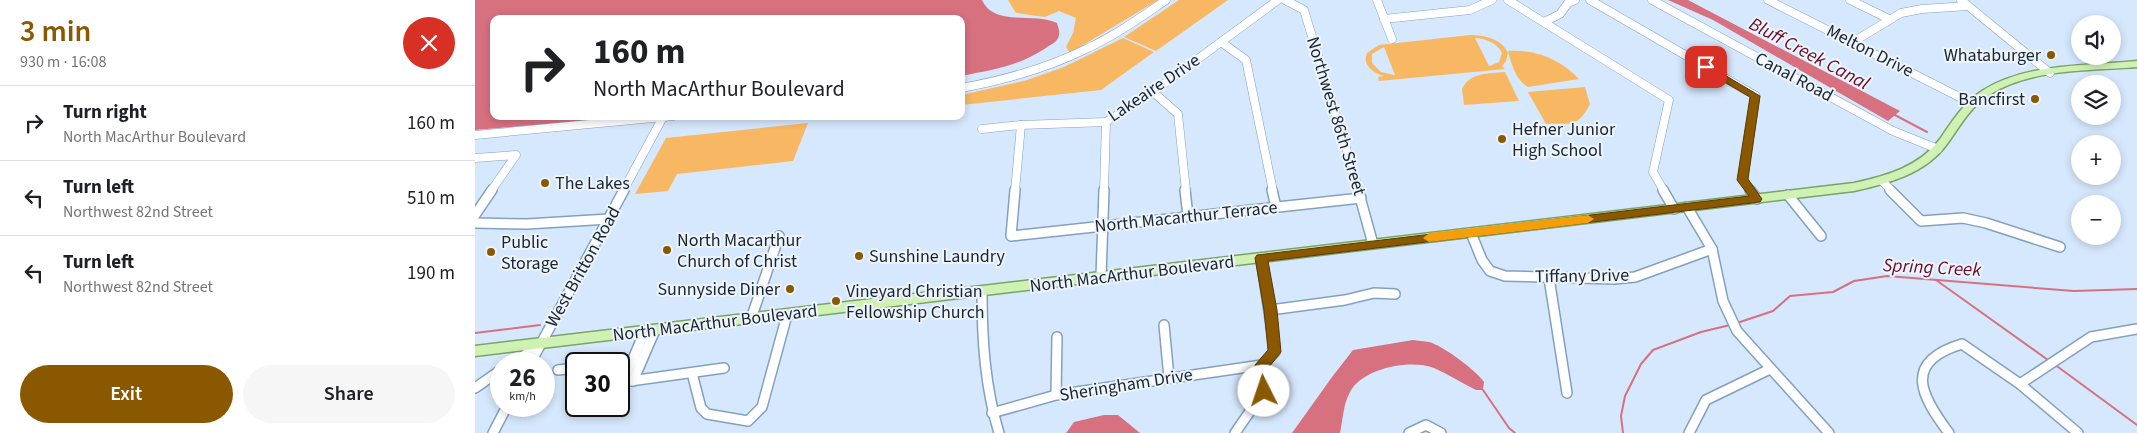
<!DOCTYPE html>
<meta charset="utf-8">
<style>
:root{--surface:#fff;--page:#f6f6f6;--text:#202124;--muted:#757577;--line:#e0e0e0;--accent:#895800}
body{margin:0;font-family:"Source Sans 3",sans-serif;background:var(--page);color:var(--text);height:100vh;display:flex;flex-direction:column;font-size:19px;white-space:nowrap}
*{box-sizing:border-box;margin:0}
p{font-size:16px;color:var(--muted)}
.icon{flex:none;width:28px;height:28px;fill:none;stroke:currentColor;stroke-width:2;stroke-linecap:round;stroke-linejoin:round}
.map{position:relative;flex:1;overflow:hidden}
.sheet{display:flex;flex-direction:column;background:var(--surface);width:475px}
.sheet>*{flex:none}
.guide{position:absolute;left:15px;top:15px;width:475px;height:105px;border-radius:10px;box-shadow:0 2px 8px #0003;background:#fff;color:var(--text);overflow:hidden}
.controls{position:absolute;left:1596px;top:15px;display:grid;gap:10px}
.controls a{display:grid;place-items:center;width:50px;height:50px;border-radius:50%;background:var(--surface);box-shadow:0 2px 8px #0003;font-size:25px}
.speed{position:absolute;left:15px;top:352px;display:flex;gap:10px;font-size:25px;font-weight:700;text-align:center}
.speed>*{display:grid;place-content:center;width:65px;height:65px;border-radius:50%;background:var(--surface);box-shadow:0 2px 8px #0003;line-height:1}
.speed small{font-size:12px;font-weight:400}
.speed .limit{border:2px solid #111;border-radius:8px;background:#fff;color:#111}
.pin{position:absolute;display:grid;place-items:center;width:42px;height:42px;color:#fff;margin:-21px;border-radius:10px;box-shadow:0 2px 8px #0006}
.me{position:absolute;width:55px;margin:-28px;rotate:356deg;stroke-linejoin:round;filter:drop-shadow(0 0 4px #0008)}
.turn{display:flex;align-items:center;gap:18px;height:105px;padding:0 20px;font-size:22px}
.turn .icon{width:65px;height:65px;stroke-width:2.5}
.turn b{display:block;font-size:35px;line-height:42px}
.round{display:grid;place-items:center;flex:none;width:52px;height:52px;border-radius:26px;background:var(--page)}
.headline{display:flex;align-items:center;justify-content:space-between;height:85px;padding:0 20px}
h1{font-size:30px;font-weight:600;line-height:38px;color:var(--accent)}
.primary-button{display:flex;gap:10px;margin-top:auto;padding:10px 20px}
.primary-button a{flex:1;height:58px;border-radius:30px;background:var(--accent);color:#fff;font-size:20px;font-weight:600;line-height:58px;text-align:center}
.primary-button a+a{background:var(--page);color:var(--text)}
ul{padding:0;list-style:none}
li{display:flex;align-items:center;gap:15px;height:75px;padding:0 20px;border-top:1px solid var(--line)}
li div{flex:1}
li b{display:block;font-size:19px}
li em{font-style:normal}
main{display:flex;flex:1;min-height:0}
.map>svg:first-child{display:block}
.green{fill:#f8b863;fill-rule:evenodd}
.water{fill:#d77180}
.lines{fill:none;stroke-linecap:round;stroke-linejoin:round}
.stream{stroke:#d77180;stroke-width:2}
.minor-far1-casing{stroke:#83a0c0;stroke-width:9}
.minor-casing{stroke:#83a0c0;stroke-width:12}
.major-casing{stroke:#7ca366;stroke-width:3}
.minor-far1{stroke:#fff;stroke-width:8}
.minor{stroke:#fff;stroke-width:9}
.major{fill:#d0f1b4;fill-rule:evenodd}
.route{fill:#895800;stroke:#593900}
.slow{fill:#f59e0b}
.poi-dot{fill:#895800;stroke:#eef4fb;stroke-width:2}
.labels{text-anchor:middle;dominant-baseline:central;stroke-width:4;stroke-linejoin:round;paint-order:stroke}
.street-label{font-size:18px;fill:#192531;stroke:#eef4fb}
.poi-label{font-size:18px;fill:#192531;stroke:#eef4fb;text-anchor:start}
.water-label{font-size:19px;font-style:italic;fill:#6a0b27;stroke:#eef4fb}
</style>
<main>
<section class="sheet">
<div class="headline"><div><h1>3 min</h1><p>930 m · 16:08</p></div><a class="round" style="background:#d93025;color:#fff"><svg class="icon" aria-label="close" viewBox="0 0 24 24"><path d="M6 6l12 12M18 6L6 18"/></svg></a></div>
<ul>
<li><svg class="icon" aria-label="right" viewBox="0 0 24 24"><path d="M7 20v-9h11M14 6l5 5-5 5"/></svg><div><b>Turn right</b><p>North MacArthur Boulevard</p></div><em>160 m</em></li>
<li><svg class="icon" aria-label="left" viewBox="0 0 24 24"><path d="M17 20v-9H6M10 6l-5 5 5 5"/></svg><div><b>Turn left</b><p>Northwest 82nd Street</p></div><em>510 m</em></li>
<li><svg class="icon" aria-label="left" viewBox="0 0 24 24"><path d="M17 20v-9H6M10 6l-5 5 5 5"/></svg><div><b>Turn left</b><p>Northwest 82nd Street</p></div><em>190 m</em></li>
</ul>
<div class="primary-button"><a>Exit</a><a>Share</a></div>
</section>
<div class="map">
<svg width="1662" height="433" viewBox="0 0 1662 433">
<rect width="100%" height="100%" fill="#d6e8fd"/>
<!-- green -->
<g class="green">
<path d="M533,0H683L595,53L591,47L598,33L601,18L584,11L570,17L541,13Z"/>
<path d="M704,0H753L681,51L649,37Z"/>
<path d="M995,35C1009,35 1027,39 1033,53L1031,61L1027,66L1030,69L904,81L903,77L909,76C898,73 887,65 892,53L904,45ZM1000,38C1012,39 1022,43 1027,53L1024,62L1014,66ZM909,47L920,75H919L906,72L897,63V54Z"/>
<path d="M648,38L679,52L626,90L486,105V95L549,81L589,67Z"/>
<path d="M1033,51C1061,49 1085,59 1104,79L1053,87C1041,81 1036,63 1033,51Z"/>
<path d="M1030,72L1044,101L989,105L987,89C995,72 1012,74 1030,72Z"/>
<path d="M1110,87L1115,104C1103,128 1096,123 1071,124L1053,92Z"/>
<path d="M333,123L318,161L202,174L193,191L160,194L191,138Z"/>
</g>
<!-- water -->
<g class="water">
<path d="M0,0H507C519,27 559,12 582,23C583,27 585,31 584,35C583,42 576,44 571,48C541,67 520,69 486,76V19H19V116H164L0,130Z"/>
<path d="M1193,0H1213L1425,111L1413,121L1238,20Z"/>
<path d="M938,340C943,341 949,341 954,342C967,345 1002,371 1009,382L1008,390H1001C987,383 973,374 959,368C935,359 888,368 875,392C868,404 868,420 865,433H817L857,377L878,350Z"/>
<path d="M629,415H643L665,433H591L599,422Z"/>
</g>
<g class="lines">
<!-- stream -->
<g class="stream">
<path d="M1418,114L1452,132"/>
<path d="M1461,280L1573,360"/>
<path d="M1262,323L1298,311L1315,296L1358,292L1379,281L1412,276L1599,291L1662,289"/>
<path d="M0,333L65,325"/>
<path d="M1579,364L1662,425"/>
<path d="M1008,390L1034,428L1040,433"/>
<path d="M1148,433L1146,416L1150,396L1166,364L1178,350L1226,332L1255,325"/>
</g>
<!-- minor-far1 casing -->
<g class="minor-far1-casing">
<g id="minor-far1">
<path d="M810,0L829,10L884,191"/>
<path d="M902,0L917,39"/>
<path d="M1033,0L1194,100L1178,172L1189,191"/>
<path d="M1115,0L1281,96L1268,180L1276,191"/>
<path d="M1177,0L1418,131L1463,149"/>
<path d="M1293,0L1496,103"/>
<path d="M1375,0L1414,19"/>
<path d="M1486,0L1575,73"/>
<path d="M909,19L995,10L1017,0"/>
<path d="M1069,22L1085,14L1093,3L1100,0"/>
<path d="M746,42L771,60L798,191"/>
<path d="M1378,42L1426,13L1447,9L1493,6"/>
<path d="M486,88C530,80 573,68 613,48C641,35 666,17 691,0"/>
<path d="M678,92L703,114L711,191"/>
<path d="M507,129L546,125L631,122L678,92L803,0"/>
<path d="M0,135L199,116"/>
<path d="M0,158L41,155L16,191"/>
<path d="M1407,181L1417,191"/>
<path d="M148,191L188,117"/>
<path d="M540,191L546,125"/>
<path d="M629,191L631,122"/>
</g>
</g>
<!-- minor casing -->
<g class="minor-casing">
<g id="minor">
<path d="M540,190L536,236L886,198"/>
<path d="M710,190L713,216"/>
<path d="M797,190L801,207"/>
<path d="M883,190L898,244"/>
<path d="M1188,190L1199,209"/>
<path d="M1275,190L1282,199"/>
<path d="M1415,190L1446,221L1488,218L1511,223L1585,247"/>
<path d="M1313,195L1346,236"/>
<path d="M1212,207L1237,249L1248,301L1262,331L1354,433"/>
<path d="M0,215L17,190"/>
<path d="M0,223L52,224L134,219"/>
<path d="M996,233L1007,260L1015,271L1030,276L1139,279L1160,277L1237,249"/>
<path d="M626,277L629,190"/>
<path d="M1074,278L1092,393"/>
<path d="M507,292C507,340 510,387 524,433"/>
<path d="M795,310L870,300L899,293L920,294"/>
<path d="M276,319L304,236"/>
<path d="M689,325L694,378"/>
<path d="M37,364L64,345"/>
<path d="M55,364L149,190"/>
<path d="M138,364L162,361"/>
<path d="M83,370L101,368"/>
<path d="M217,373L226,408L232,414L273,421L287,407L312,315"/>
<path d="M158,381L180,330"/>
<path d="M148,382L249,368"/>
<path d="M148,382L170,331"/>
<path d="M1545,384L1616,337L1662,329"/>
<path d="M0,388L26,370"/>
<path d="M581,395L582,337"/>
<path d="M517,413L581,395L787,365"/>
<path d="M18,433L32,406"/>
<path d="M760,433L789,391L787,365L800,352L786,258"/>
<path d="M934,433L951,425L966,433"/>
<path d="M1214,433L1231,400L1295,369"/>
<path d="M1474,433C1446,396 1427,362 1487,344L1545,384L1603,433"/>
</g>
</g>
<!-- major casing -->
<g class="major-casing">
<path id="major" d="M1662,61V67C1614,71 1556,68 1514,95C1495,107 1485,126 1472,144C1450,174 1414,183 1379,191L0,356V346L1379,183C1411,176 1444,167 1465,139C1477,122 1488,103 1507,91C1551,63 1611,66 1662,61Z"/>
</g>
<!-- minor-far1 -->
<use href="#minor-far1" class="minor-far1"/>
<!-- minor -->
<use href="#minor" class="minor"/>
<!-- major -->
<use href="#major" class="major"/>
</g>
<!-- route -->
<path class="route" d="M1231,64L1285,96L1273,179L1287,199L1285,202L793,261L802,310L806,352L794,367L796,391L794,395L789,396L784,395L780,365L793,350L789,310L780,258L782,255L1274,196L1262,180L1275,97L1227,69V65Z"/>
<!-- slow -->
<path class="slow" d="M1113,215L1119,219L1113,223L954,242L948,238L954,233Z"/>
<!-- markers -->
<g class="poi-dot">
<circle cx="1576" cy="55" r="5"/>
<circle cx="1560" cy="99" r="5"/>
<circle cx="1027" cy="139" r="5"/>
<circle cx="70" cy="183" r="5"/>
<circle cx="192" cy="250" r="5"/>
<circle cx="16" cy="252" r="5"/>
<circle cx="384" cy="256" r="5"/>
<circle cx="315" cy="289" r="5"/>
<circle cx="361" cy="301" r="5"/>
</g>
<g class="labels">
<!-- street labels -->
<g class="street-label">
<text transform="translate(1395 51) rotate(27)">Melton Drive</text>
<text transform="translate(1319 77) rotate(28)">Canal Road</text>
<text transform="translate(679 88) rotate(-34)">Lakeaire Drive</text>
<text transform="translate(861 116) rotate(73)">Northwest 86th Street</text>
<text transform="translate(711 217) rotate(-6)">North Macarthur Terrace</text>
<text transform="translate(108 267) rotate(-61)">West Britton Road</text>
<text transform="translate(657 274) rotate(-7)">North MacArthur Boulevard</text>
<text transform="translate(1107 276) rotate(-1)">Tiffany Drive</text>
<text transform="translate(240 323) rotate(-7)">North MacArthur Boulevard</text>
<text transform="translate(651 385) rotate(-9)">Sheringham Drive</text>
</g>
<!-- poi labels -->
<g class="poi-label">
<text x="1566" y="55" text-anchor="end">Whataburger</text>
<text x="1550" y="99" text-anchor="end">Bancfirst</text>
<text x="1037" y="129">Hefner Junior<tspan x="1037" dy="21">High School</tspan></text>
<text x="80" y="183">The Lakes</text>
<text x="202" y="240">North Macarthur<tspan x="202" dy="21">Church of Christ</tspan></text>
<text x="26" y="242">Public<tspan x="26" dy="21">Storage</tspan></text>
<text x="394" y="256">Sunshine Laundry</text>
<text x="305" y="289" text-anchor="end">Sunnyside Diner</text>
<text x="371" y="291">Vineyard Christian<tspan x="371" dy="21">Fellowship Church</tspan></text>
</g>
<!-- water labels -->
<g class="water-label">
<text transform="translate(1334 54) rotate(28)">Bluff Creek Canal</text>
<text transform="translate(1457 268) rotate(3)">Spring Creek</text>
</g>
</g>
</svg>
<div class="controls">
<a><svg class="icon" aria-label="sound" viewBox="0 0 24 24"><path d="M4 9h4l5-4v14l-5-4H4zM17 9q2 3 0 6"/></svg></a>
<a><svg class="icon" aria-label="layers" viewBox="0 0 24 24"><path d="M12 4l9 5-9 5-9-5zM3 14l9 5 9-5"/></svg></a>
<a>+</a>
<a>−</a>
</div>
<div class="speed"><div>26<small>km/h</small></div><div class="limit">30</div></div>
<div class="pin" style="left:1231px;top:67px;background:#d93025"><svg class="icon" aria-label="arrive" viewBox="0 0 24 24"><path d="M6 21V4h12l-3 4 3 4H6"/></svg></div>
<svg class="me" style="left:789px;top:391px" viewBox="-20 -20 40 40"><circle r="19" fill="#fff"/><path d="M0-13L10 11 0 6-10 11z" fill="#895800"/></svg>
<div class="guide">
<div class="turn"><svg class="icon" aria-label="right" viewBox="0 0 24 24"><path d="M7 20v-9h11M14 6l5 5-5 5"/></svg><div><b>160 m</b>North MacArthur Boulevard</div></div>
</div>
</div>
</main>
